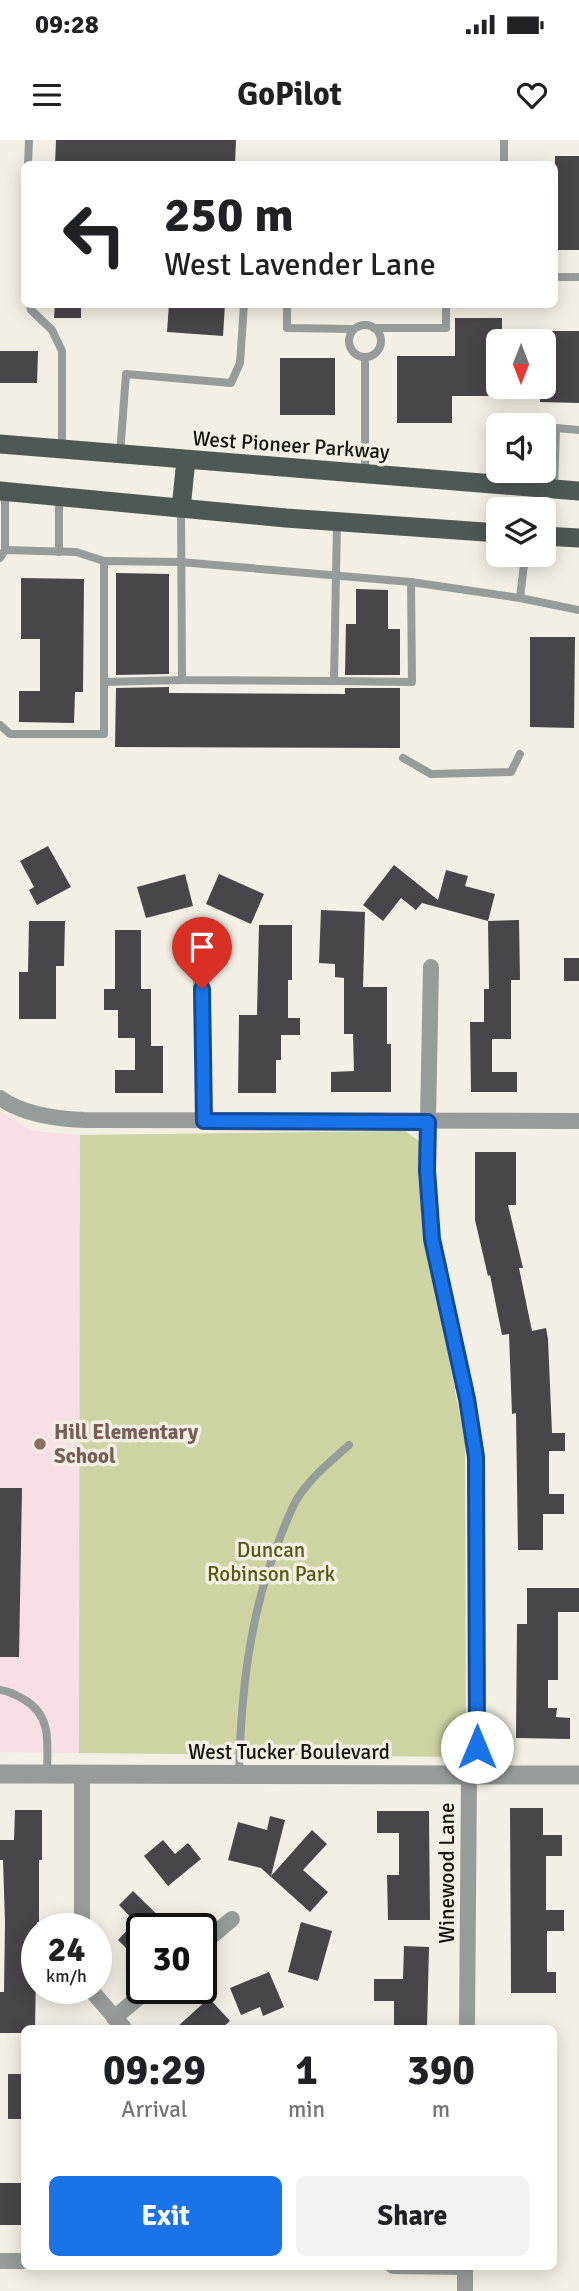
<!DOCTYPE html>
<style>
:root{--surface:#fff;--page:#f2f2f2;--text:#202124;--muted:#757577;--accent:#1a73e8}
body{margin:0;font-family:Signika,sans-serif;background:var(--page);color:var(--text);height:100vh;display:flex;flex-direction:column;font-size:26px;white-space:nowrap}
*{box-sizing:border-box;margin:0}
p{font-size:23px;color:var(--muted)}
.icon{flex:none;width:38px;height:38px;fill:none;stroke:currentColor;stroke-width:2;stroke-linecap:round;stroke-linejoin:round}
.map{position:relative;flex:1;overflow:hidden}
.panel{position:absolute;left:21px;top:1885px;width:536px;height:245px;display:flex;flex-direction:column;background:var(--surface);border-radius:10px;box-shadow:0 4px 18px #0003}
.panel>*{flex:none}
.top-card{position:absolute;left:21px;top:21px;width:537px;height:147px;border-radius:10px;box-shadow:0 4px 18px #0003;background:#fff;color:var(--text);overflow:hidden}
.needle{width:46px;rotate:180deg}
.buttons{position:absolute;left:486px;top:189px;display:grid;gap:14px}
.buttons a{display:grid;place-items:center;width:70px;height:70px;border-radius:10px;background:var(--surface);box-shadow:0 4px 18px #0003;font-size:35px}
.speed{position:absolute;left:21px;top:1773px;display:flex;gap:14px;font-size:35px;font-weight:700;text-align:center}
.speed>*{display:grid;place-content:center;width:91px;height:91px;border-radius:50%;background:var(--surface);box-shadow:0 4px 18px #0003;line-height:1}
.speed small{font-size:18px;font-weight:400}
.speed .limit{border:4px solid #111;border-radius:10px;background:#fff;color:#111}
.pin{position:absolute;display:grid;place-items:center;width:60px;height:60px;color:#fff;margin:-72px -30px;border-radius:50% 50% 50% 0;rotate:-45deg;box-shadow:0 0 7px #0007}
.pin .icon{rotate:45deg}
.me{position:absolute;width:77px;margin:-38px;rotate:0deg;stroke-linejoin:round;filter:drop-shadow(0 0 5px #0008)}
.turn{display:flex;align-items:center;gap:24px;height:147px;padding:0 28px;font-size:32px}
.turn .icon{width:91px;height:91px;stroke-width:2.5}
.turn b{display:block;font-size:49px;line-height:60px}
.eta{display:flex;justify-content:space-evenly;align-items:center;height:119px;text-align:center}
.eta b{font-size:42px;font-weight:800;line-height:49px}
.primary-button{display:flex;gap:14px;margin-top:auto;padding:14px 28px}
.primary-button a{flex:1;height:80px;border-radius:10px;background:var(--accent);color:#fff;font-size:28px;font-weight:800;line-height:80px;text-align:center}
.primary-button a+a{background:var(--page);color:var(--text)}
.status{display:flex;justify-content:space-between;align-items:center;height:49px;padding:0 35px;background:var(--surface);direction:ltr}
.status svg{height:19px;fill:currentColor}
header{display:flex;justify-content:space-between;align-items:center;height:91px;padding:0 28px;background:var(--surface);font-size:32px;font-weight:800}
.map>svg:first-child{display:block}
.industrial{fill:#f8dee5}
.green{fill:#ced3a2}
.building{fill:#4a444b}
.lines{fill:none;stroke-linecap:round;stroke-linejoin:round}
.service{stroke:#969c9a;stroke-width:8}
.minor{stroke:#969c9a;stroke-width:16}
.tertiary{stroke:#969c9a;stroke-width:19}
.primary{stroke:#4e5855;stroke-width:19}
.route-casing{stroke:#114b97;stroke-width:18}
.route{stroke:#1a73e8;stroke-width:12}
.education-dot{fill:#8d6e63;stroke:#f3efe4;stroke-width:2.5}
.labels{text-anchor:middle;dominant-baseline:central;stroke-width:7;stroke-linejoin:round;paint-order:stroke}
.street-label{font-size:21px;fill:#14130f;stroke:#f3efe4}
.education-label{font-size:21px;font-weight:bold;fill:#785e54;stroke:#f3efe4;text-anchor:start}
.park-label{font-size:21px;fill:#56590f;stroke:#f3efe4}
</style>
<div class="status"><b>09:28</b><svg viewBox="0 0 49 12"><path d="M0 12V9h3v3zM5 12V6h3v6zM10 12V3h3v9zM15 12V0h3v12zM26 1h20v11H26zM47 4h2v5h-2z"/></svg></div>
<header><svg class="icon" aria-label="menu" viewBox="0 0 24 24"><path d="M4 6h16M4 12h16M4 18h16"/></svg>GoPilot<svg class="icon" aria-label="heart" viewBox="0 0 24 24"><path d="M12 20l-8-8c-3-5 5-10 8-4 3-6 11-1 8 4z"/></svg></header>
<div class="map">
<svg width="579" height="2151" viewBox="0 0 579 2151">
<rect width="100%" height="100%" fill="#f3efe4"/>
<!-- industrial -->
<path class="industrial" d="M0,971L32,991L80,995L79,1613L0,1612Z"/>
<!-- green -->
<path class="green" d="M405,991L419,1001L432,1130L465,1303L466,1604L457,1617L79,1613L80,995Z"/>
<!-- building -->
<g class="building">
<path d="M56,0H236L235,24H55Z"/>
<rect x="555" y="16" width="24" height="94"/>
<path d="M55,164H81V178H54Z"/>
<path d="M169,164H225L223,196L167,192Z"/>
<path d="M455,178H502V201H499V256H452V283H397V216H455Z"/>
<path d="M544,191H579V263L540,262V247H544Z"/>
<path d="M0,211H38L37,243H0Z"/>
<rect x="280" y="218" width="55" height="57"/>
<path d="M116,433L169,434V534L116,535Z"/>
<path d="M21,438L84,439L83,552H75L74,583L19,582V551H40V499H21Z"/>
<path d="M356,449L388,450V489H400V535H345L346,484H356Z"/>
<path d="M530,497H575L574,588L530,587Z"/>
<path d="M169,547V553L345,554V548H400V608L115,607L116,548Z"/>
<path d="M48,706L71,747L37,765L29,750L34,747L20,721Z"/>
<path d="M394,725L438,760L446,730L468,736L465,746L495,754L488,781L422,763L416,770L401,758L383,781L363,765Z"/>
<path d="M185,734L193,766L146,778L137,747Z"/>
<path d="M219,734L264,754L251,784L206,764Z"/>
<path d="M321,770L365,772L363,847H387V904H391V952H331V932L354,931L353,894H344V838L335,837V824L319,823Z"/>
<path d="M519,780L520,840H511V899H492V932H517V952H471L470,882H484V849H489L488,781Z"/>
<path d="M29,781H65L64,826H56V879H19V832H28Z"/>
<path d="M259,785H292V840H288V878H300V895H281V920H276V953H238L239,875H257Z"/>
<path d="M115,790H141V849H151V906H163V953H115V930H135V898H118V870H104V849H115Z"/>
<rect x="564" y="818" width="15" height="23"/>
<path d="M475,1012H516V1065H508L523,1128H519L532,1191L546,1188L548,1199L552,1293H565V1311H549V1354H564V1374H543V1410H518L516,1273L512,1274L509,1194L502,1195L490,1135L488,1136L475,1080Z"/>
<path d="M0,1348H22L19,1517H0Z"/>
<path d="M527,1448H579V1472H558V1540H548V1568H557L556,1577L570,1578V1599L516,1598L517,1484H527Z"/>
<path d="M510,1668H543V1695H562V1716H546V1770H564V1791H547V1832H556V1853H511Z"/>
<path d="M15,1670H42V1720H39V1782H37L35,1888H24V1893H0V1852H4L5,1782L3,1720H0V1700H14Z"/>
<path d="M377,1671H429L430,1780H388L387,1735H399V1693H377Z"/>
<path d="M270,1676L285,1680L271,1736L312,1690L327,1704L303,1730L328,1752L310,1772L261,1728L228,1720L238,1682L267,1690Z"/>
<path d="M163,1700L175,1714L188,1703L201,1719L168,1746L144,1716Z"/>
<path d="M133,1751L171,1788H142V1824L118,1800L135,1782L119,1765Z"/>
<path d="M301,1782L332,1791L318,1841L288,1832Z"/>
<path d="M404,1806L429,1807L427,1888H394V1861H374V1839H403Z"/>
<path d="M269,1832L284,1867L263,1876L260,1867L241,1875L230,1848Z"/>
<path d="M209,1858L230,1881L222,1888H176Z"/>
<rect x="8" y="1934" width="16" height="45"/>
<rect x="0" y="2043" width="24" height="42"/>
</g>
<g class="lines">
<!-- service -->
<g class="service">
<path d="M28,24L29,0"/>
<path d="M504,24V0"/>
<path d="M560,137H579"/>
<path d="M30,164L31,170L52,190L62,211V309"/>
<path d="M287,164V188L354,189"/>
<circle cx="365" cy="201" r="16"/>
<path d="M374,188H446V164"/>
<path d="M544,288H556L554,349"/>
<path d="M556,288L579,290"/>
<path d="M120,314L126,234L231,243L240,223L244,164"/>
<path d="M365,333V217"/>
<path d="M5,352V410"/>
<path d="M181,368L182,540L334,541L337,383"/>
<path d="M59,412V357"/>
<path d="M0,418L5,410L76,412L104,421"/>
<path d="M520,458L525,415"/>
<path d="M334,541L412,542L411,442"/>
<path d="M104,542L182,540"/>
<path d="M0,585L10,594H104V421L180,422L411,442L520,458L579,470"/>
<path d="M403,618L431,634L511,632L520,614"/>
<path d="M0,1550C10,1551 16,1555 25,1560C53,1577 47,1606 47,1634"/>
<path d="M239,1633C241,1555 249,1476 278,1403C284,1388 289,1373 297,1359C311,1337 330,1322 349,1305"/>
</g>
<!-- minor -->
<g class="minor">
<path d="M201,823L204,981"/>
<path d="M431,827L427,1030L432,1099L467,1259L476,1317L477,1607L469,1634L467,1888"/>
<path d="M0,958C24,975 56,979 84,980L579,981"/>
<path d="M82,1788V1635"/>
<path d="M201,1805L232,1779"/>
<path d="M89,1848L124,1888"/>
<path d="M114,1878L150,1848"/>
<path d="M0,2121H24"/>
<path d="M393,2126L465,2127"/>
<path d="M465,2151V2126"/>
</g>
<!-- tertiary -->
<path class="tertiary" d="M0,1634L579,1635"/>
<!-- primary -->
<g class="primary">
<path d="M0,304L579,351"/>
<path d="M0,351L286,378L499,393"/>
<path d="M181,368L186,320"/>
<path d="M544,396L579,398"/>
</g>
</g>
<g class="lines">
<!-- route casing -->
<g class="route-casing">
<path id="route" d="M202,849L204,981L428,982L427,1030L432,1099L467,1259L476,1317L477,1607"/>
</g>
<!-- route -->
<use href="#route" class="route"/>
</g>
<!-- markers -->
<circle class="education-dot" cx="40" cy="1304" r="7"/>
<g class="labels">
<!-- street labels -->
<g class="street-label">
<text transform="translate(291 305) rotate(4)">West Pioneer Parkway</text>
<text x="289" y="1612">West Tucker Boulevard</text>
<text transform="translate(447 1733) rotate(-90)">Winewood Lane</text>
</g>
<!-- education labels -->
<g class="education-label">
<text x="54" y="1292">Hill Elementary<tspan x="54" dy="24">School</tspan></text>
</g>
<!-- park labels -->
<g class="park-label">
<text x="271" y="1410">Duncan<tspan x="271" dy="24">Robinson Park</tspan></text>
</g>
</g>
</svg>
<div class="buttons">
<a><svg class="needle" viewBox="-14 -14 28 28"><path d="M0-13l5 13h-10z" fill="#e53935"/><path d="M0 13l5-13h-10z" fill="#757577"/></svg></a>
<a><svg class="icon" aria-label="sound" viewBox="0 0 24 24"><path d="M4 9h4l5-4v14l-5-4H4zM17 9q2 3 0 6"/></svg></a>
<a><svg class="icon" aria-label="layers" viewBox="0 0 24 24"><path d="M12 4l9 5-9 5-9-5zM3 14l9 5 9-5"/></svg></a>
</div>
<div class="speed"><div>24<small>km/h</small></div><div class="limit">30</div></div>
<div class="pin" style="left:202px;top:849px;background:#d93025"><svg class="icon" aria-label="arrive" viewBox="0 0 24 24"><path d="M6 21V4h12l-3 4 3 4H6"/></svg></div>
<svg class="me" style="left:477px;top:1607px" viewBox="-20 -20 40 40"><circle r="19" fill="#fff"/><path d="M0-13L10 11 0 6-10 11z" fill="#1a73e8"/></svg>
<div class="top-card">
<div class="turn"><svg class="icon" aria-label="left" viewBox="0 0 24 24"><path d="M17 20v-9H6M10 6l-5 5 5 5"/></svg><div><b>250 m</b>West Lavender Lane</div></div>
</div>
<section class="panel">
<div class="eta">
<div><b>09:29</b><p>Arrival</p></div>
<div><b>1</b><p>min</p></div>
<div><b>390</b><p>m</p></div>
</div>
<div class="primary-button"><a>Exit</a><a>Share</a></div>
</section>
</div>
